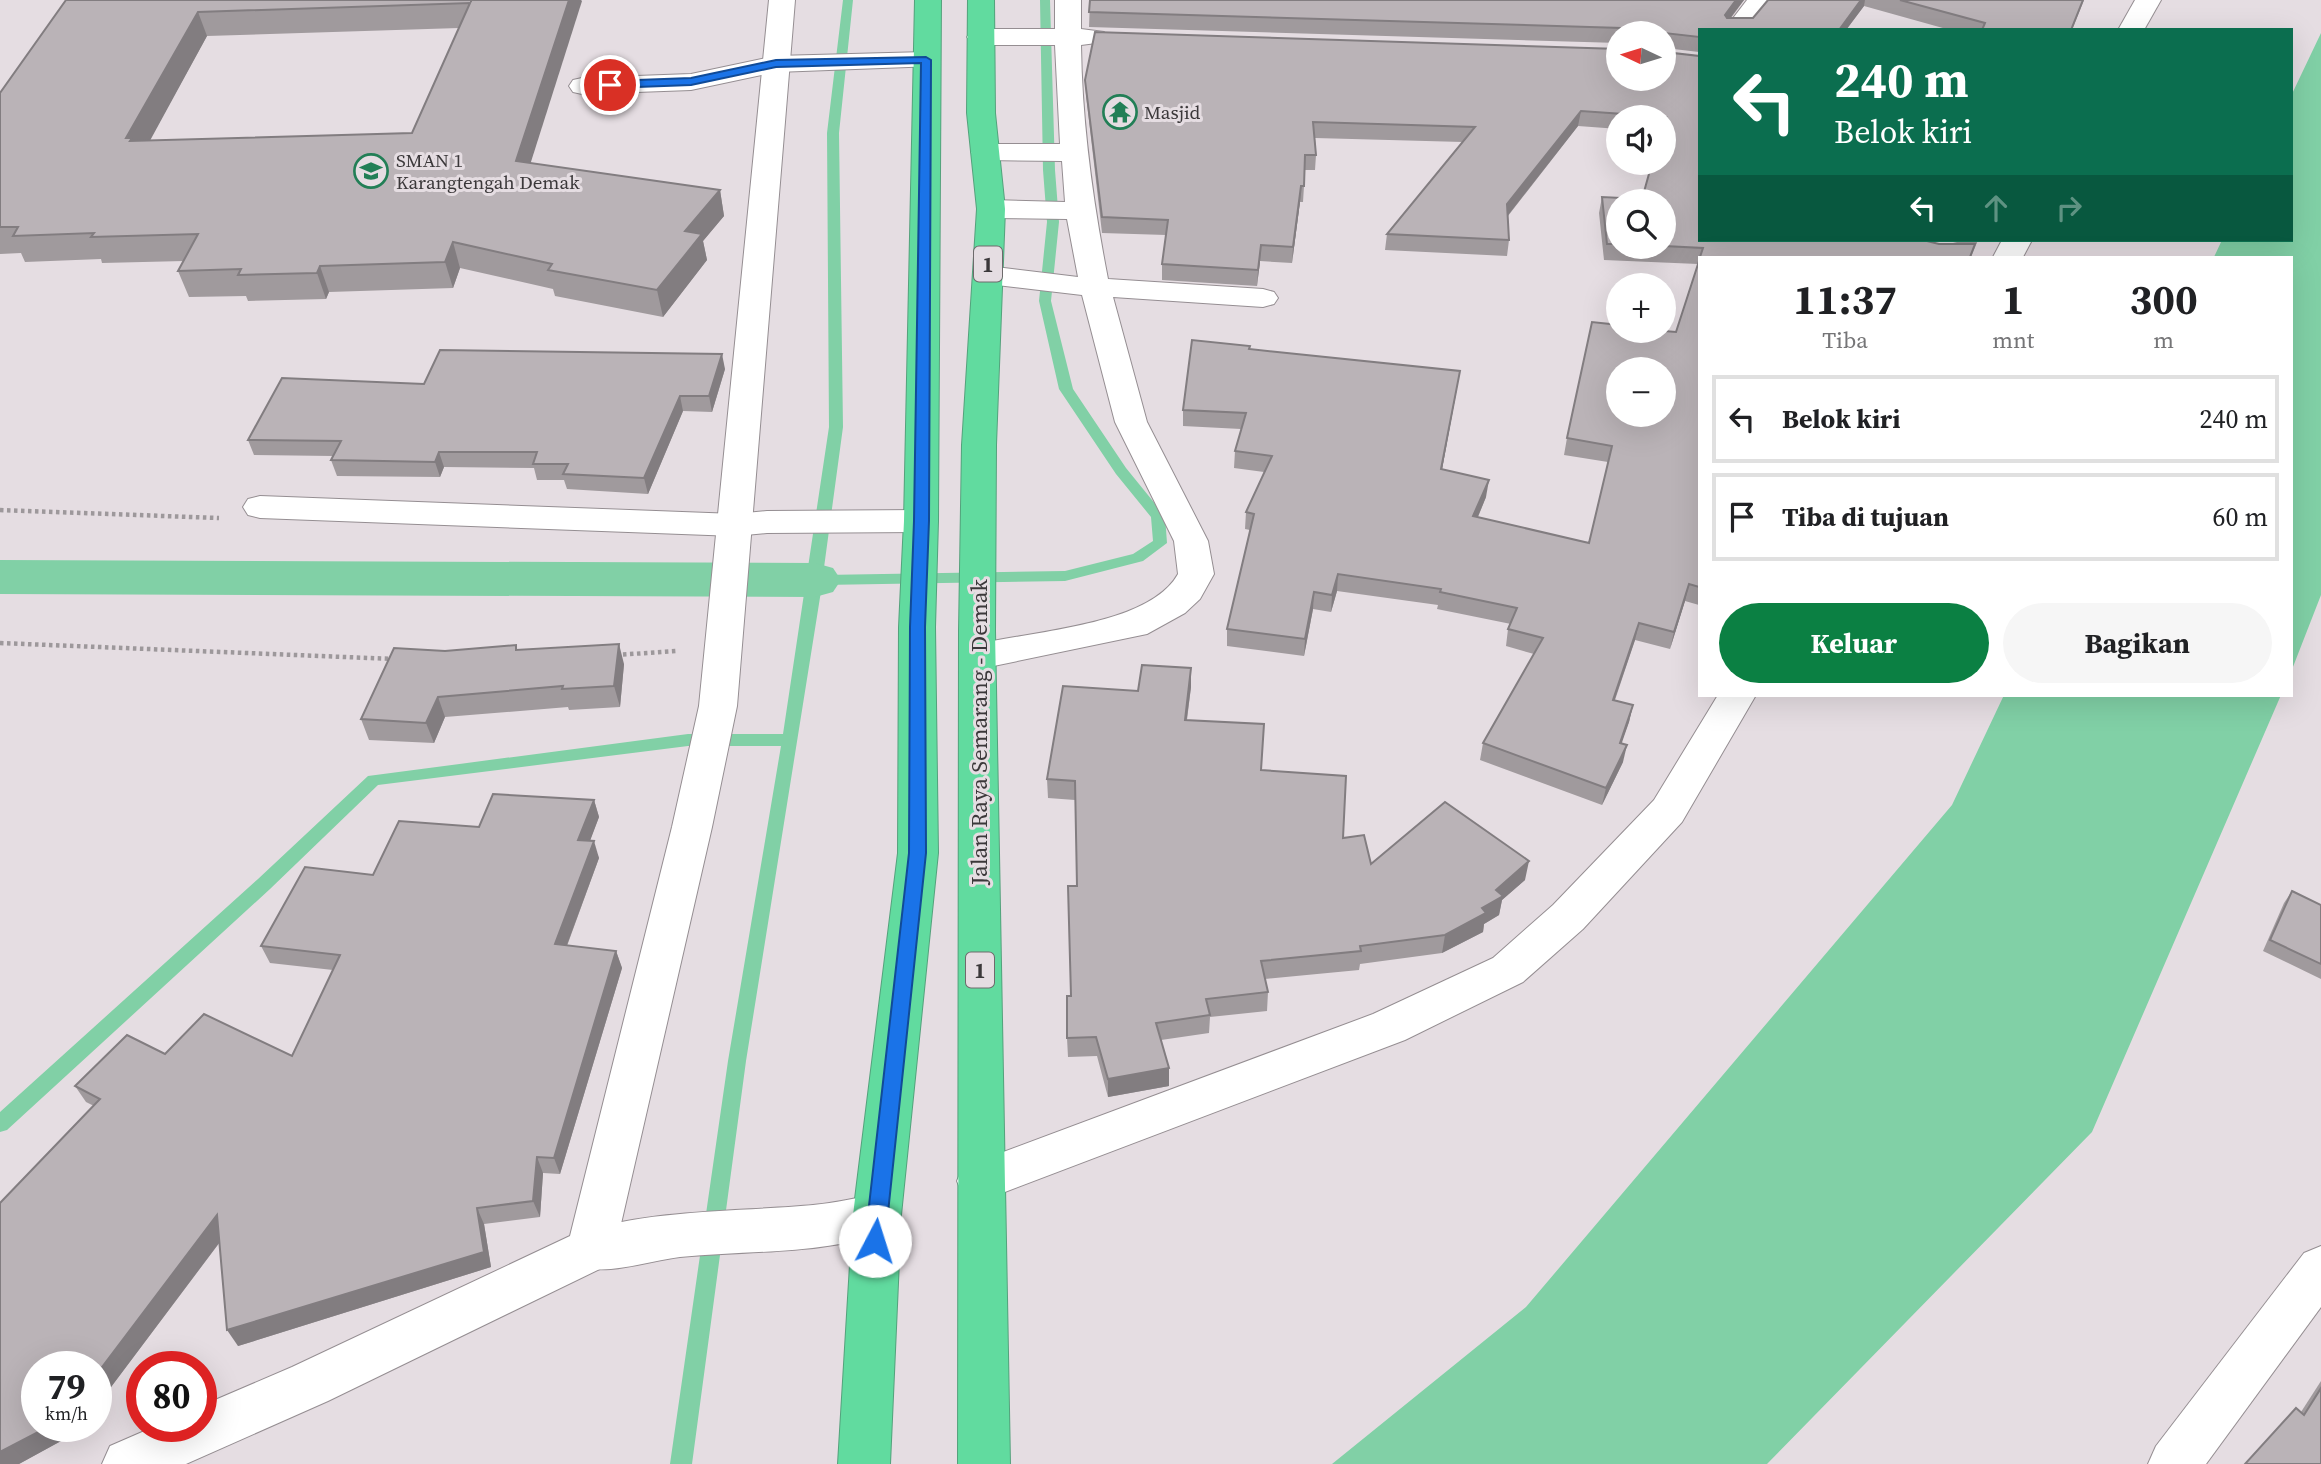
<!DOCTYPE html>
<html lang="id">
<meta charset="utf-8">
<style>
:root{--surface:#fff;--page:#f6f6f6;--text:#202124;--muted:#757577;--line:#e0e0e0;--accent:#0b8043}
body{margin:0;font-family:"Source Serif 4",serif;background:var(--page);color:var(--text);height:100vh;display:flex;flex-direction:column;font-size:26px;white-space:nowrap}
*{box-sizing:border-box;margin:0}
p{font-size:23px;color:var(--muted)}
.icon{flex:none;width:38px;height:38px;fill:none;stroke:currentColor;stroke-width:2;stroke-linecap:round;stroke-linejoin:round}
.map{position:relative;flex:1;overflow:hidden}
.drawer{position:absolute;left:1698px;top:256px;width:595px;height:441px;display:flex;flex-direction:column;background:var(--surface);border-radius:0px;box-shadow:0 7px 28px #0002}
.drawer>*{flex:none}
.guide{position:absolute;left:1698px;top:28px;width:595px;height:214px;border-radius:0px;box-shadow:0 7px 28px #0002;background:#0b6e4f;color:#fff;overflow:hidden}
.needle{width:46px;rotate:274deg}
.controls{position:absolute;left:1606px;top:21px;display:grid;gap:14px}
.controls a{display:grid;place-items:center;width:70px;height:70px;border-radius:50%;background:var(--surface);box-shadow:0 7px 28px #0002;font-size:35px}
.speed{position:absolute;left:21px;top:1351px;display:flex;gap:14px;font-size:35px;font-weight:700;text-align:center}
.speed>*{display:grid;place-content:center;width:91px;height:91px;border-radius:50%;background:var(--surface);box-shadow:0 7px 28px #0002;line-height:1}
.speed small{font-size:18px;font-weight:400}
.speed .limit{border:10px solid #d22;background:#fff;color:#111}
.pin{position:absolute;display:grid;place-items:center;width:60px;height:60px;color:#fff;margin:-30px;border:4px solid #fff;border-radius:50%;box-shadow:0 2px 7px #0007}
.me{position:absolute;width:77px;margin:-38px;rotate:5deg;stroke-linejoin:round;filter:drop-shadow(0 0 5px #0008)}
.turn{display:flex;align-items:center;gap:24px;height:147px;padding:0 21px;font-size:32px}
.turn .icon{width:91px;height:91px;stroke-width:2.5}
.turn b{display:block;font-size:49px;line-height:60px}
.lanes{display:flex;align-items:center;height:66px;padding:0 21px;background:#0003;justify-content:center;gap:35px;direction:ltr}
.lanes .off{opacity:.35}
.eta{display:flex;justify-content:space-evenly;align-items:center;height:119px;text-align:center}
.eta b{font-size:42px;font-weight:700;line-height:49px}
.primary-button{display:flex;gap:14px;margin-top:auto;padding:14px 21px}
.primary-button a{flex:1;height:80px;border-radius:42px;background:var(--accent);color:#fff;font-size:28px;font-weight:700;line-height:80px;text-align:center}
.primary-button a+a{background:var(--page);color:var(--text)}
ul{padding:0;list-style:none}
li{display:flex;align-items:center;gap:21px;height:88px;margin:0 14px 10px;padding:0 7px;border:4px solid var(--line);border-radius:0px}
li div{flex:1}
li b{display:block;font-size:26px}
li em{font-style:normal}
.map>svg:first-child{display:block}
.water{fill:#81d0a6}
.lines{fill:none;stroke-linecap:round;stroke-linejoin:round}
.stream{fill:#81d0a6;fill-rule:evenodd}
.canal{fill:#81d0a6;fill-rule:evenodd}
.street-casing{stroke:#958e92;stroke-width:2}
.secondary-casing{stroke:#958e92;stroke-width:2}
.highway-casing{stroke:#54a27c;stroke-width:2}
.path{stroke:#9d989b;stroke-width:4.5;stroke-dasharray:3.5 3.5;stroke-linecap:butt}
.street{fill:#fff;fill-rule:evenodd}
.secondary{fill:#fff;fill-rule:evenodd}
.highway{fill:#61db9f;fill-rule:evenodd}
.wall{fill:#a09a9d;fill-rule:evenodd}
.shaded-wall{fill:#827d80}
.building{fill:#bab3b7;stroke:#827d80;stroke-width:2;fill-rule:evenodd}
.route{fill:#1a73e8;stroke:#114b97;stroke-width:2}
.labels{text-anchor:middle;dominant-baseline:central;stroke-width:6;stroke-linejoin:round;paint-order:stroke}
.far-poi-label{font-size:19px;fill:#3b383a;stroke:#e5dde2;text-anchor:start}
.shield{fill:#e5dde2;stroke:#6e6a6c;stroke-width:2}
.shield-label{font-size:21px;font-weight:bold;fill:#3b383a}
.street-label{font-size:23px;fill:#3b383a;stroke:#e5dde2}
</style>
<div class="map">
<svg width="2321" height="1464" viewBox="0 0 2321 1464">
<rect width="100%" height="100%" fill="#e5dde2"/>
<!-- water -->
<g class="water">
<path d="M2321,33V595L2291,672V257H2214L2222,240H2291V96Z"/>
<path d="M2004,695H2281L2092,1132L1767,1464H1332L1526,1307L1952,805Z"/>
</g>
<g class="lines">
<!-- stream -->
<path class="stream" d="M843,0H853L839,133L843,427L823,575L1065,571L1133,554L1153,541L1151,517L1116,474L1059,389L1039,301L1047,222L1043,170L1040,0H1050L1055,170L1059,222L1051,301L1073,389L1126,468L1165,516L1167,543L1143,561L1065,581L822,585L746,1061L692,1464H670L728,1061L781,746H688L378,785L270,889L7,1130L0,1132V1112L258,879L368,776L688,734H783L829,427L827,133Z"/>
<!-- canal -->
<path class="canal" d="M0,560L815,563L833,568L841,580L833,592L815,597L0,594Z"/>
<!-- street casing -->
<g class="street-casing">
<g id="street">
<path d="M1055,0H1081V29L1104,32L1108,37L1104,42L1081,45C1082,123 1093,202 1108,279L1263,289L1274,292L1278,298L1274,304L1263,307L1113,297L1147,422L1208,541L1214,574L1200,599L1185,613L1147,634L979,669L966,665L960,656L966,647C1023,631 1148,628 1178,574L1174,541L1115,422L1082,295L988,284L977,281L973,275L977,269L988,266L1078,277L1067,219L991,218L981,215L977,209L981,203L991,200L1065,202L1062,161L985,160L975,158L971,152L975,146L985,144H1060L1055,45H980L971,42L967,37L971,32L980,29H1055Z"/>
<path d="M1747,0H1773L1750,30H1724Z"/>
<path d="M926,52L935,54L939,60L935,66L776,72L691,90L582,94L573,92L569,86L573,80L582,78L691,74L776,56Z"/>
<path d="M260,496L735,514L767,511L921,510L933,513L938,521L933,529L921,532L767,533L735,536L260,518L248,515L243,507L248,499Z"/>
<path d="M877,1194L894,1200L901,1215L894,1230C826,1255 751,1250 680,1257C646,1261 607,1277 574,1265L567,1250L574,1235C643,1209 740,1212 813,1205C835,1203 856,1198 877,1194Z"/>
<path d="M2321,1246V1307L2206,1464H2148L2156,1446L2304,1253Z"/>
</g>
</g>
<!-- secondary casing -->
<g class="secondary-casing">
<g id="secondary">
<path d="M769,0H795L737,706L712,827L615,1250L608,1265L328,1401L186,1464H102L110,1446L156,1426H201V1406L292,1367L570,1236L672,827L699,706Z"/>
<path d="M2135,0H2161L2144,30H2118Z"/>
<path d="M2002,240H2032L2023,257H1993Z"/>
<path d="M1718,695H1756L1682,822L1583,929L1523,982L1405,1040L997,1195L980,1201L963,1195L957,1181L963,1167L1373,1014L1493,958L1553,905L1654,800Z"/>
</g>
</g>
<!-- highway casing -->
<g class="highway-casing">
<g id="highway">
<path d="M915,0H941L938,521L935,627L938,853L901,1215L890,1464H838L853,1215L898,853L899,627L904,521Z"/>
<path d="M968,0H994L995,113L1005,209L996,445L995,631L1010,1464H958L959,631L962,445L977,209L967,113Z"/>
</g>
</g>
<!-- path -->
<g class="path">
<path d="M0,510L219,518"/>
<path d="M0,643L394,659"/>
<path d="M616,655L677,651"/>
</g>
<!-- street -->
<use href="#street" class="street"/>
<!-- secondary -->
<use href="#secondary" class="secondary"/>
<!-- highway -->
<use href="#highway" class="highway"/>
</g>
<!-- wall -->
<g class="wall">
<path d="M66,0H581L530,163L720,190L724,216L703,241L707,260L663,317L555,296L553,289L460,268L453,288L329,292L326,299L248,301L246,296L189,297L178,271L184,261L102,263L101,259L25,262L21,253L0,254V93ZM459,28L412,133L149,141L207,36Z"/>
<path d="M1090,0H1744L1731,18H1753L1768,0H2084L2072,30H1950L1864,6L1846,30H1699V52L1665,48L1699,240L1939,244H1961L1945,240H1978L1971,257H1699V605L1685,601L1670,649L1635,640L1615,700L1633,705L1629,722L1621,743L1623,762L1602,805L1480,760L1483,743L1534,654L1506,646L1508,629L1511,624L1437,609L1438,605L1337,591L1331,612L1313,609L1304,656L1227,646V629L1250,530L1245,529L1246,512L1264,472L1234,468L1235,451L1241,429L1183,426V410L1249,349L1457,388L1442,469L1486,497L1478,517L1589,543L1608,462L1564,455L1567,438L1676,332L1698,264L1604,260L1599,213L1602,197L1642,199L1664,163V117H1619V129L1578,126L1508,216L1509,240L1507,256L1385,250L1387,234L1463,142L1315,138L1316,155L1315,170H1305L1303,202H1300L1292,263L1260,261L1257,286L1162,280V264L1166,235L1102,233L1086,95L1085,80L1619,79L1664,33H1619V43L1089,27ZM1619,201L1664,247H1619Z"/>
<path d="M725,369L712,412L683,411L648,494L567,489L564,480H537L534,468L444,467L440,477L337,476L331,460L333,456L254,455L248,440Z"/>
<path d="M518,650L624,664L620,707L569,710L568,707L445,717L434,743L369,740L361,719L445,651Z"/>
<path d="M1191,668V687L1187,720L1261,770L1343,838L1371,864L1525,880L1502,900L1499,915L1484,924L1483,932L1442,953L1360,964L1359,970L1265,979L1268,992L1267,1011L1210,1017L1209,1033L1161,1040L1169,1086L1108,1097L1097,1056L1068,1057L1067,1038L1071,996L1077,886L1075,800L1048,798L1047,779L1138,691Z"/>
<path d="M594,800L599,817L590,840L599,858L567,946L616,951L622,968L560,1174L543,1173L540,1217L484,1224L491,1267L238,1346L220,1242L96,1407V1367L58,1430L61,1441L19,1464L94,1106L86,1102L75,1086L165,1054L292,1056L333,970L270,963L261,946L373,875L479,827Z"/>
<path d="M2292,891L2321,905V979L2263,951L2284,903Z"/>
<path d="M2321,1381V1464L2301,1412Z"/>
</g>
<!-- shaded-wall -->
<g class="shaded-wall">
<path d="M569,0H581L582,1L523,187L516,161Z"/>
<path d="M1736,0H1744L1721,30L1725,15Z"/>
<path d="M1861,0H1865L1864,6L1846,30H1839Z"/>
<path d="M198,12L207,36L140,159L126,138Z"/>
<path d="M1581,111L1578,126L1505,219L1507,204Z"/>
<path d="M1301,186L1300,202L1292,263L1293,247Z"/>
<path d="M720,190L724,216L703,241L707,260L663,317L657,290L685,231Z"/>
<path d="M453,242L460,268L453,288L445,262Z"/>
<path d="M1261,245L1260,261L1257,286L1258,270Z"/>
<path d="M320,266L329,292L326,299L317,273Z"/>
<path d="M722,354L725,369L712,412L709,396Z"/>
<path d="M1460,371L1457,388L1439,486L1441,469Z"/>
<path d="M680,396L683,411L648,494L644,478Z"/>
<path d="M439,452L444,467L440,477L435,462Z"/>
<path d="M1489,480L1486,497L1471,533L1473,516Z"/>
<path d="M1338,574L1337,591L1331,612L1332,595Z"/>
<path d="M1689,584L1685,601L1670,649L1674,632Z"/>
<path d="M1314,592L1313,609L1304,656L1305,639Z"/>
<path d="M1639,623L1635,640L1609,716L1613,700Z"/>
<path d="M619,644L624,664L620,707L614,686Z"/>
<path d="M1191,668V687L1184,739L1185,720Z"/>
<path d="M438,697L445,717L434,743L426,723Z"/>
<path d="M1633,705L1629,722L1616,760L1620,743Z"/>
<path d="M1627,745L1623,762L1602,805L1606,788Z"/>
<path d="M594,800L599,817L584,857L578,840Z"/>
<path d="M594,841L599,858L561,961L555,944Z"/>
<path d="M1529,861L1525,880L1502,900L1499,915L1484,924L1483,932L1442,953L1445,935L1482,908L1496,890Z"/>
<path d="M616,951L622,968L560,1174L554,1158Z"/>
<path d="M1169,1068V1086L1108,1097V1079Z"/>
<path d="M537,1157L543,1173L540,1217L533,1201Z"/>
<path d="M477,1208L484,1224L491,1267L238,1346L227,1330Z"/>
<path d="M217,1215L228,1231L96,1407V1375Z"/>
<path d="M65,1426L58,1430L61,1441L19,1464H0V1452L48,1427Z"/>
</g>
<!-- building -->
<g class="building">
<path d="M66,0H471V2V0H569L516,161L720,190L685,231L702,234L657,290L548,270L552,264L453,242L445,262L320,266L317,273L238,275L241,269L178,271L198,234L91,237L94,233L13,236L18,227H0V93ZM470,3L412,133L130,141L132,138H126L198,12Z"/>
<path d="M1090,0H1736L1725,15L1727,18H1753L1768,0H1861L1839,30H1699V37L1665,33V52L1699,56V240H1923L1939,244H1975L1970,257H1700L1703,248L1664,246V201H1619V244H1607L1602,197L1642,199L1652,163H1664V121L1666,117L1581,111L1507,204L1509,240L1387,234L1475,127L1313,122L1316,155H1305L1304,186H1301L1293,247L1261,245L1258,270L1162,264L1168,220L1102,217L1085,80L1095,32L1619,49V79H1664V33H1624V31L1622,28L1089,12Z"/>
<path d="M1900,0H2083L2071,30H1982L1985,23Z"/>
<path d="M1699,261V587L1689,584L1674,632L1639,623L1613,700L1633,705L1620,743L1627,745L1606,788L1483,743L1543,638L1508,629L1517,608L1440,592L1441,589L1338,574L1332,595L1314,592L1305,639L1227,629L1254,514L1246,512L1272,456L1235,451L1246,413L1183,410L1192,340L1250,346L1249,349L1460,371L1441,469L1489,480L1473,516L1589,543L1612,446L1567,438L1592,322L1619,325V331H1664L1676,332ZM1619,369H1664V415H1619Z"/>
<path d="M440,350L722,354L709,396H680L644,478L563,474L568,464H533L537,452H439L435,462L331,460L341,441L248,440L282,378L424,384Z"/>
<path d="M619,644L614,686L562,689L563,686L438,697L426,723L361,719L394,648L445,651L516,645V650Z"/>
<path d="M1142,665L1191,668L1185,720L1264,724L1261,770L1346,776L1343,838L1364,835L1371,864L1445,802L1529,861L1496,890L1503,896L1482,908L1486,913L1445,935L1360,946L1361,951L1261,961L1268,992L1206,999L1210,1015L1156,1023L1169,1068L1108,1079L1096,1037L1067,1038V996H1071L1068,886H1077L1075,781L1047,779L1063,686L1138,691Z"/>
<path d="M493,794L594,800L578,840L594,841L555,944L616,951L554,1158L537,1157L533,1201L477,1208L484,1252L227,1330L217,1215L96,1375V1367H37V1426L48,1427L0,1452V1203L100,1099L75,1086L127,1035L165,1054L204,1014L292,1056L340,955L261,946L305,867L373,875L399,821L479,827Z"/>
<path d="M2292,891L2321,905V964L2270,940Z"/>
<path d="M2321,1388V1464H2245L2296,1408L2304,1415Z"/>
</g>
<!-- route -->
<path class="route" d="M926,57L931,60L929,521L925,627L926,853L885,1241L882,1247L875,1250L868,1247L865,1241L909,853L910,627L914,521L921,63L776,67L691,85L610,88L604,85L610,81L691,78L776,60Z"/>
<!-- icons -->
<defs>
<g id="temple-ring" transform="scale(1.75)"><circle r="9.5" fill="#e5dde2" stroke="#227f56" stroke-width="1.5"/><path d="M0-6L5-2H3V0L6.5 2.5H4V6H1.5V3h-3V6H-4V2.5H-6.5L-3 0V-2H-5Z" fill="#227f56"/></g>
<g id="school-ring" transform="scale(1.75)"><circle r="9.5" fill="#e5dde2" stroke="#227f56" stroke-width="1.5"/><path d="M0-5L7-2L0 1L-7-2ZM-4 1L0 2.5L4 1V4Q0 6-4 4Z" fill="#227f56"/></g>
</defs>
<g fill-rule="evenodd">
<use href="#temple-ring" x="1120" y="112"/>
<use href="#school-ring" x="371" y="171"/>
</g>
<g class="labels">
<!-- far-poi labels -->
<g class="far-poi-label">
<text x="1144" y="112">Masjid</text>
<text x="396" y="160">SMAN 1<tspan x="396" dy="22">Karangtengah Demak</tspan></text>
</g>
<!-- shield labels -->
<g class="shield">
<rect x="974" y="246.5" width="28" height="35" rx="5"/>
<rect x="966" y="952.5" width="28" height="35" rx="5"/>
</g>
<g class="shield-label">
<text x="988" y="264">1</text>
<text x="980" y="970">1</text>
</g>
<!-- street labels -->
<g class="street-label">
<text transform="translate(979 732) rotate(-90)">Jalan Raya Semarang - Demak</text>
</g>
</g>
</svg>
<div class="controls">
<a><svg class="needle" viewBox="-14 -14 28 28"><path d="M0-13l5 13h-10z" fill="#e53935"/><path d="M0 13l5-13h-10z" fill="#757577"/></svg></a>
<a><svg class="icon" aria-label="sound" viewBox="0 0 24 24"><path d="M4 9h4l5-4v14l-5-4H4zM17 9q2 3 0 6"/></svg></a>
<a><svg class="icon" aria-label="search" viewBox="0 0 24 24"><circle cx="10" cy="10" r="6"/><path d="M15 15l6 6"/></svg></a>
<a>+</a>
<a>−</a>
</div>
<div class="speed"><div>79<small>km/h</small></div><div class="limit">80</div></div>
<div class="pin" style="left:610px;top:85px;background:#d93025"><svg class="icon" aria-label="arrive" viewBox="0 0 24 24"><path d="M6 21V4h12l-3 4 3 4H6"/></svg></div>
<svg class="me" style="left:875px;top:1241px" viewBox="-20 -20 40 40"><circle r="19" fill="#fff"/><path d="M0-13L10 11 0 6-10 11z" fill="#1a73e8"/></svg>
<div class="guide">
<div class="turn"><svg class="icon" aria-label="left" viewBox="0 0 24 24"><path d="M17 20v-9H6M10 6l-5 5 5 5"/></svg><div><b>240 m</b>Belok kiri</div></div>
<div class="lanes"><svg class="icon" aria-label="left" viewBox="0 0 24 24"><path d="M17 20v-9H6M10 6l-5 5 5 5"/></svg><svg class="icon off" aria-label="ahead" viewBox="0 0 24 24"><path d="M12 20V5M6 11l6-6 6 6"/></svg><svg class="icon off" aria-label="right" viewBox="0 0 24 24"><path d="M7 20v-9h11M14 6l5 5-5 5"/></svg></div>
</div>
<section class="drawer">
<div class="eta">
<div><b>11:37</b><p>Tiba</p></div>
<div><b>1</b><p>mnt</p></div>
<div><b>300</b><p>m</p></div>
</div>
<ul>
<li><svg class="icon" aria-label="left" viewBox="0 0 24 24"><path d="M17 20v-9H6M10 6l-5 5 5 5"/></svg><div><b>Belok kiri</b></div><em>240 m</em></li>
<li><svg class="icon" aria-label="arrive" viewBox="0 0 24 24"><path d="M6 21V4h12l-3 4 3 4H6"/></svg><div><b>Tiba di tujuan</b></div><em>60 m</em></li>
</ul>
<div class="primary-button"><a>Keluar</a><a>Bagikan</a></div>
</section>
</div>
